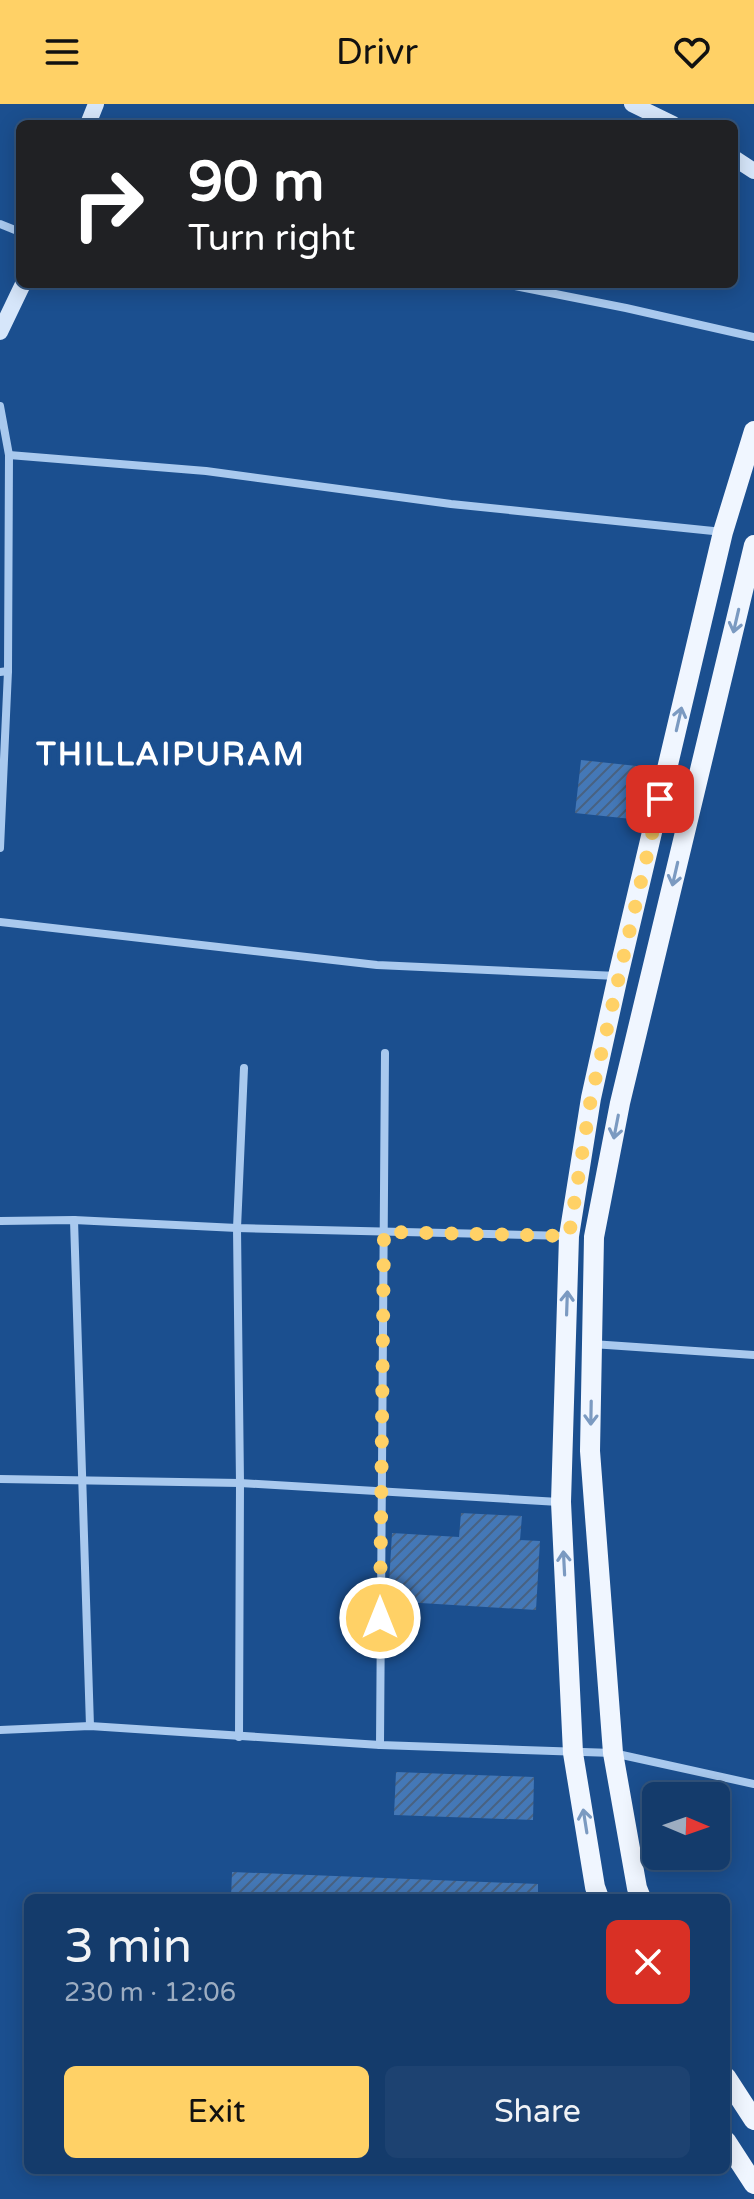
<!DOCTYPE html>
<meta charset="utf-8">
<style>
:root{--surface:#143b6b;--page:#1d4271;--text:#f1f3f6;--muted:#9dadc1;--line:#33557e;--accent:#ffd166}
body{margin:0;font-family:"Varela Round",sans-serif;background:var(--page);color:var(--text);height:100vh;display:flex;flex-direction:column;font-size:30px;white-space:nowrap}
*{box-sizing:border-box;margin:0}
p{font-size:26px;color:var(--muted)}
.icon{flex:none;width:44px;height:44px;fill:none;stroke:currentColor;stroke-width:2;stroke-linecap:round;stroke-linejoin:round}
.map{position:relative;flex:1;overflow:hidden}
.details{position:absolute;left:24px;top:1790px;width:706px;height:280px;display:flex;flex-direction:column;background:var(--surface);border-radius:12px;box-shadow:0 4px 20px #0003,0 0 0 2px var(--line)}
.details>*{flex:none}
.top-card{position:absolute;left:16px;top:16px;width:722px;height:168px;border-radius:12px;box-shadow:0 4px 20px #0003,0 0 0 2px var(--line);background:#202124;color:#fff;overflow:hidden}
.needle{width:52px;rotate:92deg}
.controls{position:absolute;left:642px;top:1678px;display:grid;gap:16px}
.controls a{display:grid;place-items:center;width:88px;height:88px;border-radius:12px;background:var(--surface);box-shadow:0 4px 20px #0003,0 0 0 2px var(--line);font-size:40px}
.pin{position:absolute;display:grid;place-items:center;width:68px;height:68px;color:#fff;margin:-34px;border-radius:16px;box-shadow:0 4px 12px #0006}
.me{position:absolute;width:88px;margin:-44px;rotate:0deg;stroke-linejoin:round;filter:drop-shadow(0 0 6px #0008)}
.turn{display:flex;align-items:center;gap:28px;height:168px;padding:0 40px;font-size:36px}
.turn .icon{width:104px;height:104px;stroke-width:2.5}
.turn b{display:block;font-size:56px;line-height:68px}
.round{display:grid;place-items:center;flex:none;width:84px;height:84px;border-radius:12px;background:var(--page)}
.summary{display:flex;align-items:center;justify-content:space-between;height:136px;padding:0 40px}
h1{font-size:48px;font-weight:600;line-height:60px}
.button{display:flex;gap:16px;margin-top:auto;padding:16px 40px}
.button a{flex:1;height:92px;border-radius:12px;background:var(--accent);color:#111;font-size:32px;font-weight:600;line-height:92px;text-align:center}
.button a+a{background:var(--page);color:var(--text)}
header{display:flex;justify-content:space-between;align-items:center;height:104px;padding:0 40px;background:var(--accent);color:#111;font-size:36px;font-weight:600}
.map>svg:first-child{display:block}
.building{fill:url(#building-hatch)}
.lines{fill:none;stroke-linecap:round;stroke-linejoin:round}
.street{stroke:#a9c9ee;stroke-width:8}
.secondary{stroke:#d6e6fa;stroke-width:16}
.primary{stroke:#f0f6ff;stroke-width:20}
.oneway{stroke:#7b9ac1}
.route{stroke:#ffd166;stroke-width:14;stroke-dasharray:0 25.2}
.labels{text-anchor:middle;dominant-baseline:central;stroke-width:8;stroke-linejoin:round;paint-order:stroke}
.district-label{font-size:32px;font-weight:bold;letter-spacing:2px;fill:#fff;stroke:#1b4f8f}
</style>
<header><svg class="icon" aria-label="menu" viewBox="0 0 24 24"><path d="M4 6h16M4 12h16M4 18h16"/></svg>Drivr<svg class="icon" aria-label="heart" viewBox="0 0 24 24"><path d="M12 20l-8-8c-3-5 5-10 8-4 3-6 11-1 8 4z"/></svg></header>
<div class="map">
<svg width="754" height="2095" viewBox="0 0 754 2095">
<defs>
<pattern id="building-hatch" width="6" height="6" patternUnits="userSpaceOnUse" patternTransform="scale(2)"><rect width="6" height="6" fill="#4478b7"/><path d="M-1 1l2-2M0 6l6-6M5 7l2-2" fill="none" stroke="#486282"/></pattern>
</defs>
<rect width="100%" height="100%" fill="#1b4f8f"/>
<!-- building -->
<g class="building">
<path d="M581,656L646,663L641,716L575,709Z"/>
<path d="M461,1409L522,1412L520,1436L540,1437L536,1506L388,1497L392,1429L459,1433Z"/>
<path d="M396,1668L534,1673L533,1716L394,1711Z"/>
<path d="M232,1768L538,1780V1794H231Z"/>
</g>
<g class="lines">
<!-- street -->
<g class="street">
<path d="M0,120L20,128"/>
<path d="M505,180L626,204L754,233"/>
<path d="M0,302L9,351L8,567L0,568"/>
<path d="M9,351L206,367L451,400L723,428"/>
<path d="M0,744L8,567"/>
<path d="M0,818L377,861L617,872"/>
<path d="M74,1116L90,1622"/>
<path d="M0,1117L74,1116L237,1124L567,1132"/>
<path d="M592,1240L754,1251"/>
<path d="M0,1375L240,1379L559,1398"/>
<path d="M0,1626L90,1622L380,1641L613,1649L754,1680"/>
<path d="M239,1633L240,1379L237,1124L244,964"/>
<path d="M380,1641L385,949"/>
</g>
<!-- secondary -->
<g class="secondary">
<path d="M632,0L673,20"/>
<path d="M88,20L96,0"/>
<path d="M734,54L754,67"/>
<path d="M0,228L23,180"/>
</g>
<!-- primary -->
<g class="primary">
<path d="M599,1794L595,1783L573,1649L561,1398L569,1132L591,994L618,872L723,428L754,327"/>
<path d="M641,1794L637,1784L613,1649L590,1347L594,1133L620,999L754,441"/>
<path d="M726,1973L754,2016"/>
<path d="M726,2037L754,2080"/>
</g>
</g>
<!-- one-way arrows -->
<defs><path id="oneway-shaft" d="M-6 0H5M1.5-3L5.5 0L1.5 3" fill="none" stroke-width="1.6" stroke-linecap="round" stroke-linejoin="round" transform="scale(2)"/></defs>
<g class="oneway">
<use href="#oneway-shaft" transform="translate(736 517) rotate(103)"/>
<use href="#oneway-shaft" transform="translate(679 615) rotate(-77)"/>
<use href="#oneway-shaft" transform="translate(675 770) rotate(103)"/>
<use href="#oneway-shaft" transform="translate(616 1023) rotate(101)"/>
<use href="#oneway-shaft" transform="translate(567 1199) rotate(-88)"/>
<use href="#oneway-shaft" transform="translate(591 1309) rotate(91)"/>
<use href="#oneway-shaft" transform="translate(564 1459) rotate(-93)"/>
<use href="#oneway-shaft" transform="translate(585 1717) rotate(-99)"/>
</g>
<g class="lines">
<!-- route -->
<path class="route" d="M380,1514L384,1128L569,1132L591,994L660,695"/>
</g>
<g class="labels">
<!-- district labels -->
<g class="district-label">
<text x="171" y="651">THILLAIPURAM</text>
</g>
</g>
</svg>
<div class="controls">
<a><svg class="needle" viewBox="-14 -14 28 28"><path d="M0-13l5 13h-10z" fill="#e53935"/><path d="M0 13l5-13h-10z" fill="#9dadc1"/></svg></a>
</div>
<div class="pin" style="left:660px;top:695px;background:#d93025"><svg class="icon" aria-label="arrive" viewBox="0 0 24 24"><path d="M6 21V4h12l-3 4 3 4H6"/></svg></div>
<svg class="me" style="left:380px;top:1514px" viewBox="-20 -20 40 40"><circle r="17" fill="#ffd166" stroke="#fff" stroke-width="3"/><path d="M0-11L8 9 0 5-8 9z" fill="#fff"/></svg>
<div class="top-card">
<div class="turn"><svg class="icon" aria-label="right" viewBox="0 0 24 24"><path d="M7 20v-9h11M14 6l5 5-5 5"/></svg><div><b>90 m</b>Turn right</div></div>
</div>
<section class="details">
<div class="summary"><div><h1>3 min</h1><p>230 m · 12:06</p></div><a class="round" style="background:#d93025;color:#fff"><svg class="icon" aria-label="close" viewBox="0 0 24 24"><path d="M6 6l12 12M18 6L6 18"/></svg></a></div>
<div class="button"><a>Exit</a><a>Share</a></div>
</section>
</div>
